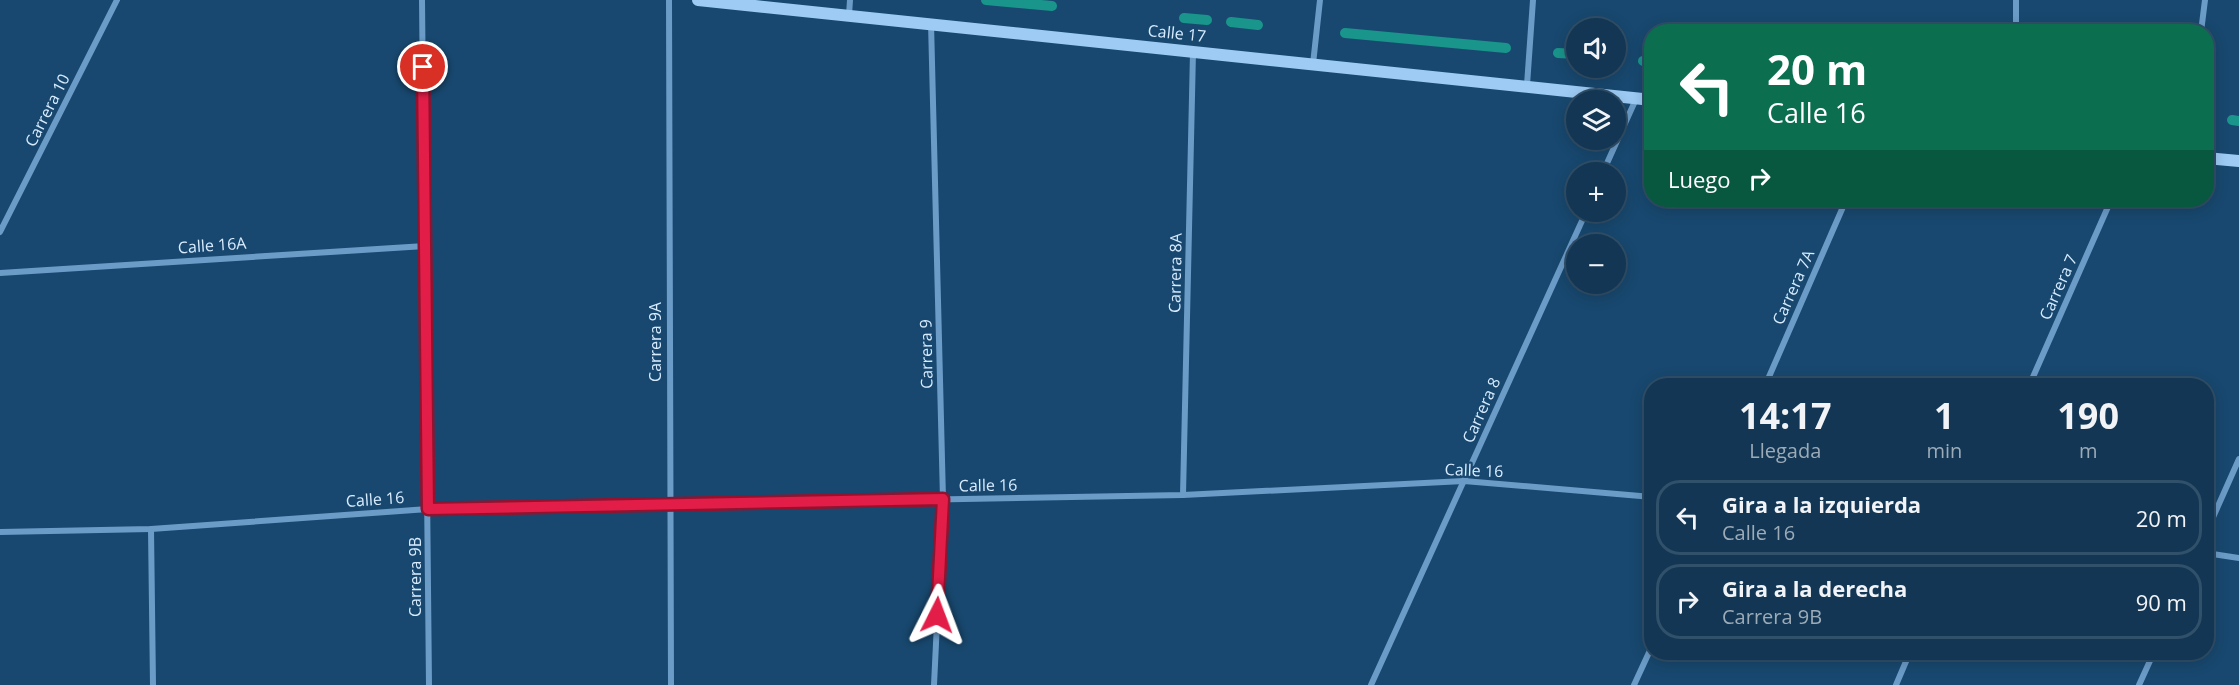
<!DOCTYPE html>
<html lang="es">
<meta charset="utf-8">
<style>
:root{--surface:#123653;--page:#1f415d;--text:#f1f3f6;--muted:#9cabb8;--line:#31506a}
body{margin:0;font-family:"Open Sans",sans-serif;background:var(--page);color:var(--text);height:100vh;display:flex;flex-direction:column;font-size:22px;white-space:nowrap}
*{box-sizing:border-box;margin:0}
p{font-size:20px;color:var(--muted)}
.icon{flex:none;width:33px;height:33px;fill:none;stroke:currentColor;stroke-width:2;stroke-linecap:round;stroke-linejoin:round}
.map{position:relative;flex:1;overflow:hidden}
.drawer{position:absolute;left:1644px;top:378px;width:570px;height:282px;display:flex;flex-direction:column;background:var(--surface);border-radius:24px;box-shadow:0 3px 15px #0003,0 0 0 2px var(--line)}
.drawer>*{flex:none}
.banner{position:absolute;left:1644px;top:24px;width:570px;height:183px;border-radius:24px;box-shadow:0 3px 15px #0003,0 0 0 2px var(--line);background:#0b6e4f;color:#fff;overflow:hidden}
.buttons{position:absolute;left:1566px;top:18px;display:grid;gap:12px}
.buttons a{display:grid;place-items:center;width:60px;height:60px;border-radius:50%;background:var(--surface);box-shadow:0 3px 15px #0003,0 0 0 2px var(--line);font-size:30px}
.pin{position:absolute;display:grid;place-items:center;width:51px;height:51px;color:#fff;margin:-26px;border:3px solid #fff;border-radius:50%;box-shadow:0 2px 6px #0007}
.me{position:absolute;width:66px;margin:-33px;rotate:3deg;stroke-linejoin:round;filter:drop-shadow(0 0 4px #0008)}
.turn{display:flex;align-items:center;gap:21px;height:126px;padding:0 24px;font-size:27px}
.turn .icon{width:78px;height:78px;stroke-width:2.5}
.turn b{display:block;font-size:42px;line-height:51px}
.then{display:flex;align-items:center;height:57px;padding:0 24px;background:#0003;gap:12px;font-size:22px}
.eta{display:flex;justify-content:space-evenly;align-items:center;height:102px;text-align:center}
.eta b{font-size:36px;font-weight:700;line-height:42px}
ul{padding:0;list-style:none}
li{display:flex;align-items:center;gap:18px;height:75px;margin:0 12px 9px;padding:0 12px;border:3px solid var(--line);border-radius:24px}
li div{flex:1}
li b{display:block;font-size:22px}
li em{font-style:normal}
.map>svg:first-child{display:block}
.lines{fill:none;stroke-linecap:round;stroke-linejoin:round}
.stream{stroke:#19958b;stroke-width:10}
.minor{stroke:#6b9cc8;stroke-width:6}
.secondary{stroke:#9dcbf4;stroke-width:12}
.route-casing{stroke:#92132f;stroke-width:15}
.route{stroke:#e11d48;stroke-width:10}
.labels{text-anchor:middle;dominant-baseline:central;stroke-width:4.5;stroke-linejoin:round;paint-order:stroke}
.street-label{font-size:16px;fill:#d8ecff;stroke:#18486f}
</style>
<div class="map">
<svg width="2239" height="685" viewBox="0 0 2239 685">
<rect width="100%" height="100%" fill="#18486f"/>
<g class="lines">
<!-- stream -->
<g class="stream">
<path d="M986,0L1052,6"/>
<path d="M1184,18L1207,20"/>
<path d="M1231,22L1258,25"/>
<path d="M1345,33L1506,48"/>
<path d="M1558,53L1576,54"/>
<path d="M1643,61L1652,62"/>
<path d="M2232,120L2239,121"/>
</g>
<!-- minor -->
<g class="minor">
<path d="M422,0L429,685"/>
<path d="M669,0L671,685"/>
<path d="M849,15L850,0"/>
<path d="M931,23L943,499L934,685"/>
<path d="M2016,32V0"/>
<path d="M2201,32L2205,0"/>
<path d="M1313,64L1320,0"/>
<path d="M1527,85L1533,0"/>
<path d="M1603,172L1636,99"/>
<path d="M0,232L117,0"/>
<path d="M0,273L425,246"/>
<path d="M1765,386L1846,200"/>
<path d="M2029,386L2111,200"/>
<path d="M1183,495L1193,52"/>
<path d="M151,529L153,685"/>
<path d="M0,532L151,529L428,509L1183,495L1464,481L1652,497"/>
<path d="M2206,533L2239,459"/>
<path d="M2206,553L2239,558"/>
<path d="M1371,685L1586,212"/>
<path d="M1634,685L1652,646"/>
<path d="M1896,685L1910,652"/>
<path d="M2139,685L2154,652"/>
</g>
<!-- secondary -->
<g class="secondary">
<path d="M698,0L1652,100"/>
<path d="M2206,158L2239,161"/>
</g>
</g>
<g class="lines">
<!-- route casing -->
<g class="route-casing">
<path id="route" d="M423,67L428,509L943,499L937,615"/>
</g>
<!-- route -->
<use href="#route" class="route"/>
</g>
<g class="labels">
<!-- street labels -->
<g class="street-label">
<text transform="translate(1177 33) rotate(6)">Calle 17</text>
<text transform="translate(47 110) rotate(-63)">Carrera 10</text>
<text transform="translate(212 245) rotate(-4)">Calle 16A</text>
<text transform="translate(1175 273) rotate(-89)">Carrera 8A</text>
<text transform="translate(1793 287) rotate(-66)">Carrera 7A</text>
<text transform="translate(2058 287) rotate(-66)">Carrera 7</text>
<text transform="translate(655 342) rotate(-90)">Carrera 9A</text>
<text transform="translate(926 354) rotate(-91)">Carrera 9</text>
<text transform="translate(1481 410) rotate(-66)">Carrera 8</text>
<text transform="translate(1474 470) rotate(2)">Calle 16</text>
<text transform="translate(988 485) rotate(-1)">Calle 16</text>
<text transform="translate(375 499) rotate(-4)">Calle 16</text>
<text transform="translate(415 577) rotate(-90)">Carrera 9B</text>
</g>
</g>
</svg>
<div class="buttons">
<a><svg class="icon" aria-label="sound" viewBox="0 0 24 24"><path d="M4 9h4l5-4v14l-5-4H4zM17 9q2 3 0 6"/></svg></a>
<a><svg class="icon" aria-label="layers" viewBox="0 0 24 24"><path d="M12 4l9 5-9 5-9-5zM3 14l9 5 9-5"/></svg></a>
<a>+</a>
<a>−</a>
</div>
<div class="pin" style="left:423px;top:67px;background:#d93025"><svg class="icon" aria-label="arrive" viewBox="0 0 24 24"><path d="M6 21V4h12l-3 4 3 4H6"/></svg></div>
<svg class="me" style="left:937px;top:615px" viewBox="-20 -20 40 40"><path d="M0-17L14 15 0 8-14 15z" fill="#e11d48" stroke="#fff" stroke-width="4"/></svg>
<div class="banner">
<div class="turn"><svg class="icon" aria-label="left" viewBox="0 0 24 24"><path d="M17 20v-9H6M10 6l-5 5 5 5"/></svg><div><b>20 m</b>Calle 16</div></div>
<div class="then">Luego<svg class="icon" aria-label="right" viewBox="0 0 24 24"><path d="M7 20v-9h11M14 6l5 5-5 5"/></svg></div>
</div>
<section class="drawer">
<div class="eta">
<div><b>14:17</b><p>Llegada</p></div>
<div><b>1</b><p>min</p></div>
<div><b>190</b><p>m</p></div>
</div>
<ul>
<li><svg class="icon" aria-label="left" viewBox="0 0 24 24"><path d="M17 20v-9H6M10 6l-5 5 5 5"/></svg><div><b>Gira a la izquierda</b><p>Calle 16</p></div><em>20 m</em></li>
<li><svg class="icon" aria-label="right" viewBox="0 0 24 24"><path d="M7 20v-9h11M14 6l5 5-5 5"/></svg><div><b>Gira a la derecha</b><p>Carrera 9B</p></div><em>90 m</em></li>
</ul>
</section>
</div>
